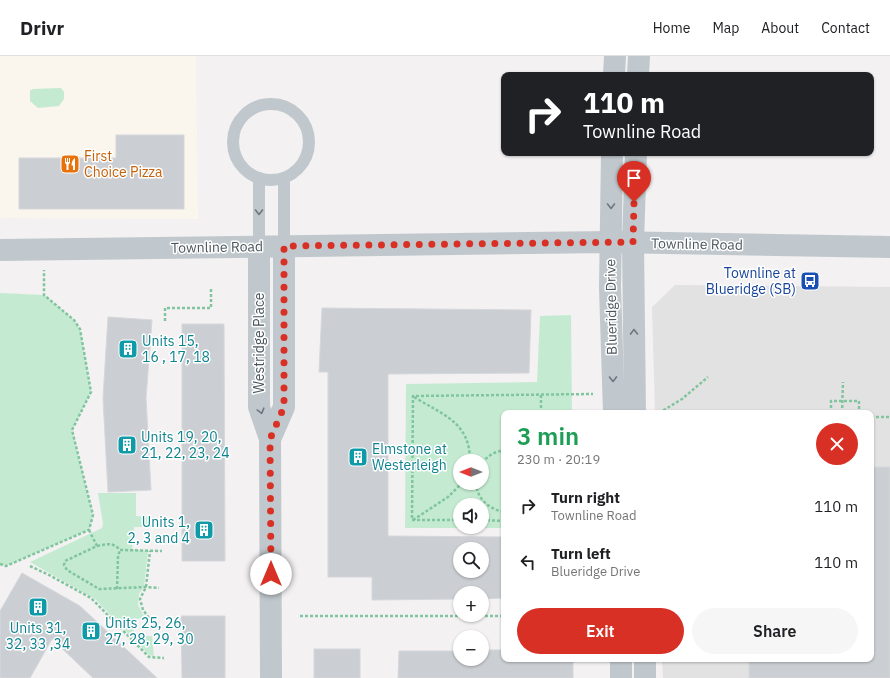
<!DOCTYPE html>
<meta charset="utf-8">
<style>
:root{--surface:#fff;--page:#f6f6f6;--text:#202124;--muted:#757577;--line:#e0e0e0;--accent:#d93025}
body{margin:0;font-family:"IBM Plex Sans",sans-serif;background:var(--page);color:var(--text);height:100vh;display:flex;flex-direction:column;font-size:15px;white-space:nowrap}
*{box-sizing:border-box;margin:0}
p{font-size:13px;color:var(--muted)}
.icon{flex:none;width:22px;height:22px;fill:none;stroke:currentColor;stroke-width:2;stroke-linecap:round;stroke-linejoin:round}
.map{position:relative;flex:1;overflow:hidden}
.side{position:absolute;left:501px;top:354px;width:373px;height:252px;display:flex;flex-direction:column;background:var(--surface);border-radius:8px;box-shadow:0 1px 3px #0004}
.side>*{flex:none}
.banner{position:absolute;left:501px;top:16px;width:373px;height:84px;border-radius:8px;box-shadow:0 1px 3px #0004;background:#202124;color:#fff;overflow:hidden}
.needle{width:26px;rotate:270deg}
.controls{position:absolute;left:453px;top:398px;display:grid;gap:8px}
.controls a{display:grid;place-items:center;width:36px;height:36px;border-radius:50%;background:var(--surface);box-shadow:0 1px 3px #0004;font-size:20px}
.pin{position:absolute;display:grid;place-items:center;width:34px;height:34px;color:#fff;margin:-41px -17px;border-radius:50% 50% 50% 0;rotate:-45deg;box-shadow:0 0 4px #0007}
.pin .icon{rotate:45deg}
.me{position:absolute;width:44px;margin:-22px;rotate:0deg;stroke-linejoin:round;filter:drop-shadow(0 0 3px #0008)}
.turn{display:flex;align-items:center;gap:14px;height:84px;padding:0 16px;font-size:18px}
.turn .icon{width:52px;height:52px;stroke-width:2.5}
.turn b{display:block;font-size:28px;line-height:34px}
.round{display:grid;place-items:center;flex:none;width:42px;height:42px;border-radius:21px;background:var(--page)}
.overview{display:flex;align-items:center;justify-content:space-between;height:68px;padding:0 16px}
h1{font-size:24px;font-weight:600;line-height:30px;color:#1e9e55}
.primary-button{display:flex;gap:8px;margin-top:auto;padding:8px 16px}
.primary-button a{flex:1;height:46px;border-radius:24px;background:var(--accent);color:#fff;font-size:16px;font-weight:600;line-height:46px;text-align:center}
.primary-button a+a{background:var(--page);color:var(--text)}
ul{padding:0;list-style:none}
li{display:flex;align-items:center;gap:12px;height:56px;padding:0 16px}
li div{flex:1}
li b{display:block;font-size:15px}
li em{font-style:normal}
header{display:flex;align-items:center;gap:24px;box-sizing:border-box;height:56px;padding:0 20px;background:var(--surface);border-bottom:1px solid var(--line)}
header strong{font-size:19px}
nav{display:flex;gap:22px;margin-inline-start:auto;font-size:14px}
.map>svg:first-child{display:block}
.commercial{fill:#fbf6ed}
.education{fill:#e3e2e2}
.green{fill:#c4ebd1;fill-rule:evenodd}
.building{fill:#cbced2;stroke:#d5d7db;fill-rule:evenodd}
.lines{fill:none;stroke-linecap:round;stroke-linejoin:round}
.path{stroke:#80c59f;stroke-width:2.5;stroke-dasharray:3 2;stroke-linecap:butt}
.service{stroke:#c0c8cd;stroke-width:12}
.minor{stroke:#c0c8cd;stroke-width:22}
.tertiary{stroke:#c0c8cd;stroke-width:22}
.oneway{stroke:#6d787e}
.route{stroke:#d93025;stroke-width:7;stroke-dasharray:0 12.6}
.labels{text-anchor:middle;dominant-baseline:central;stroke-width:3;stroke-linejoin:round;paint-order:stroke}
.food-label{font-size:14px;fill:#c56008;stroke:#fff;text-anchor:start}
.street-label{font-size:14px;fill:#4a555c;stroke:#fff}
.transit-label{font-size:14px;fill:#164399;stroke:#fff;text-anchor:end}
.culture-label{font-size:14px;fill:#0d838f;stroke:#fff;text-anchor:start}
</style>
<header>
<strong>Drivr</strong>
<nav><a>Home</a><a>Map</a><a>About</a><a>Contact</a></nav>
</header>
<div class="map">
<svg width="890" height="622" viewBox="0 0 890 622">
<rect width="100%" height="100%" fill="#f3f1f1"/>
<!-- commercial -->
<path class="commercial" d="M0,0H196L198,163L0,162Z"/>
<!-- education -->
<path class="education" d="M675,229L890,231V622H663L662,603H871V357H655L652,251Z"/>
<!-- green -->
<g class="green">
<path d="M61,32L64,36V43L59,50L38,52L30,45V35L32,33Z"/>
<path d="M0,237L44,239L74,264L80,273L91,336L72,374L93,459L89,474L6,510L0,508Z"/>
<path d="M571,259L572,357H504V472H405L406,328L537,326L540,260ZM460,405H482V427H460ZM460,449H482V471H460Z"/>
<path d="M98,437H136V460L154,461L153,471H134L132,493L148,495L144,531L139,538L138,549L145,562L133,563L134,580H152L154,600L149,599L95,543L30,506L102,472L103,468Z"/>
</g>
<!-- building -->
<g class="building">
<path d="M116,79H184V153H19V102H116Z"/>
<path d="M322,252L531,254L529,317L388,318V480L504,481V542L482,543V537H460V543L372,544V521H328V316H319ZM460,493H482V515H460Z"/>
<path d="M108,261L152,264L146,342L151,434L108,436L103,342Z"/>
<path d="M182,268H224L225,505H182Z"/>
<path d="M871,411H890V622H749V603H871Z"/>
<path d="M22,517L80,550L157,622H93L52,583L30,622H0V555Z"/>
<path d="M181,560H225V622H182Z"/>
<rect x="314" y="593" width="46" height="29"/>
<path d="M482,594H504V603H573V622H398L399,595H460V603H482Z"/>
</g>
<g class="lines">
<!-- path -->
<g class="path">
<path d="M165,265V252H211V233"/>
<path d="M541,339V357"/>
<path d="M414,341C443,359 470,366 470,405"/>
<path d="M659,357L682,343L708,321"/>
<path d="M831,357V345H859V357"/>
<path d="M842,357L843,326"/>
<path d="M871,361H890"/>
<path d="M482,407C488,399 495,396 504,394"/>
<path d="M476,427C477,443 489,453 504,456"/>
<path d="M413,464L448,441L462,427"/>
<path d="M460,464H412L413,340L593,338"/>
<path d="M482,464L504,465"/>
<path d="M89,474L97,490L65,505L64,509L67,514L99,533L146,531L159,532"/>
<path d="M97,490C107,488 113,486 120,494L162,495"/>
<path d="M0,508L6,510L89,474L93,459L72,374L91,336L80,273L74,264L44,239V214"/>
<path d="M30,510L49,519L91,542L149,601L164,602"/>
<path d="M117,533L118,500L120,494"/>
<path d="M300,560H504"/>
<path d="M149,562L143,554L140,543L146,531L150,495"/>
</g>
<!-- service -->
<g class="service">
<circle cx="271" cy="86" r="38"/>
<path d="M259,122V190"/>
<path d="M284,122V190"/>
</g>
<!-- minor -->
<g class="minor">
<path d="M259,190V351L270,383L271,622"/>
<path d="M270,383L284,351V190"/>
</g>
<!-- tertiary -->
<g class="tertiary">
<path d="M614,19L615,0"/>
<path d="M638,19L639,0"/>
<path d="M612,97L610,232L614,357"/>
<path d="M0,194L611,186L890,191"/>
<path d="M635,357L633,186L636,97"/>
<path d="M621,603V622"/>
<path d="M645,603V622"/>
</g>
</g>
<!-- one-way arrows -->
<defs><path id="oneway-chevron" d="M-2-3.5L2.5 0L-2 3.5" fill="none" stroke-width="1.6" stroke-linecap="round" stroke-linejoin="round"/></defs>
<g class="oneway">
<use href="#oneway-chevron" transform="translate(611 150) rotate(90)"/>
<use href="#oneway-chevron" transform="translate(259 156) rotate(90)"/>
<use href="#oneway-chevron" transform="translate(634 276) rotate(-91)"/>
<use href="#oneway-chevron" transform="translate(613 323) rotate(89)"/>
<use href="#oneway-chevron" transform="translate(261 355) rotate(75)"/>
</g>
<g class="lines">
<!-- route -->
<path class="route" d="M271,518L270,383L284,351V190L633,186L634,146"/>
</g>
<!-- icons -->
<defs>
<g id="restaurant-square" transform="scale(1)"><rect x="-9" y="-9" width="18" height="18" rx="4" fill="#e8710a" stroke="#fff"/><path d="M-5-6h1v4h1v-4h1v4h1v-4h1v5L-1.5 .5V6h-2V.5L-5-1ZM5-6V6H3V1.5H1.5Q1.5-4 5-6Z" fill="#fff"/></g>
<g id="bus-square" transform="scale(1)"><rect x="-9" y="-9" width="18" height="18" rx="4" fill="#1a4fb4" stroke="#fff"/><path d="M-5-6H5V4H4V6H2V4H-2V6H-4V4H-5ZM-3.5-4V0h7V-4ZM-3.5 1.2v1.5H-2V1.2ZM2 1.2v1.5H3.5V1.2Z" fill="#fff"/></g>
<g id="building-square" transform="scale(1)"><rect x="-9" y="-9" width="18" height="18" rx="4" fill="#0f9aa8" stroke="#fff"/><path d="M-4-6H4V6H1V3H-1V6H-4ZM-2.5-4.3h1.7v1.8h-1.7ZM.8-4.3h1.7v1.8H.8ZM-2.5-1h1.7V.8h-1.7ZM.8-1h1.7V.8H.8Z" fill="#fff"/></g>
</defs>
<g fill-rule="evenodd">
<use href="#restaurant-square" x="70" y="108"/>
<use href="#bus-square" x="810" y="225"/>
<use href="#building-square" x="128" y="293"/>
<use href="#building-square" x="127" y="389"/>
<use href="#building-square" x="358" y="401"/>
<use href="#building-square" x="204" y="474"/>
<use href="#building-square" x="38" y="551"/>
<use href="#building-square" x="91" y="575"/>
</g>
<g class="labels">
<!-- food labels -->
<g class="food-label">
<text x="84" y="100">First<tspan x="84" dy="16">Choice Pizza</tspan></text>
</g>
<!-- street labels -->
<g class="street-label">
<text transform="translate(697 188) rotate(1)">Townline Road</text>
<text transform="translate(217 191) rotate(-1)">Townline Road</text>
<text transform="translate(611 251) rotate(-91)">Blueridge Drive</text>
<text transform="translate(259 287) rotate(-90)">Westridge Place</text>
</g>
<!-- transit labels -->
<g class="transit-label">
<text x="796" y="217">Townline at<tspan x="796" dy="16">Blueridge (SB)</tspan></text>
</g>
<!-- culture labels -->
<g class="culture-label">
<text x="142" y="285">Units 15,<tspan x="142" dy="16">16 , 17, 18</tspan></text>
<text x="141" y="381">Units 19, 20,<tspan x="141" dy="16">21, 22, 23, 24</tspan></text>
<text x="372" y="393">Elmstone at<tspan x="372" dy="16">Westerleigh</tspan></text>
<text x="190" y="466" text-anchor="end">Units 1,<tspan x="190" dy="16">2, 3 and 4</tspan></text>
<text x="105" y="567">Units 25, 26,<tspan x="105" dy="16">27, 28, 29, 30</tspan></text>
<text x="38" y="572" text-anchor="middle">Units 31,<tspan x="38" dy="16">32, 33 ,34</tspan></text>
</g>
</g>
</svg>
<div class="controls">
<a><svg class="needle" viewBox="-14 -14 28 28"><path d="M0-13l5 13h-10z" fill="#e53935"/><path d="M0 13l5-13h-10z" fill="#757577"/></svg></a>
<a><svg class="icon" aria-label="sound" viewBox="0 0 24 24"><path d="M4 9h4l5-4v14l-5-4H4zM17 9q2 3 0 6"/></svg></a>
<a><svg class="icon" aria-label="search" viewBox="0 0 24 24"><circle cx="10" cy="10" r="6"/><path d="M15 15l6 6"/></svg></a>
<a>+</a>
<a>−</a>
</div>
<div class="pin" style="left:634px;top:146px;background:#d93025"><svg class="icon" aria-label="arrive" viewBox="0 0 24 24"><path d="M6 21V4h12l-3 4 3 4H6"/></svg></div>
<svg class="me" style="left:271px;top:518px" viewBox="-20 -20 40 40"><circle r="19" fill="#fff"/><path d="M0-13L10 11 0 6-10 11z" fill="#d93025"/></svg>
<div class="banner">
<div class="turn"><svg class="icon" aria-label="right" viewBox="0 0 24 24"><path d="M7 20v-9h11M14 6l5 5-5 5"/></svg><div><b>110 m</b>Townline Road</div></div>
</div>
<section class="side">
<div class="overview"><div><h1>3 min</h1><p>230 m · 20:19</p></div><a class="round" style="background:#d93025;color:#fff"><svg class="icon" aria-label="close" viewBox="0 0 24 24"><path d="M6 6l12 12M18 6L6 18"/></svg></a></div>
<ul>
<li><svg class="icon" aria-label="right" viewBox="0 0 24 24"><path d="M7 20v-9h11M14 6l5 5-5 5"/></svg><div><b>Turn right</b><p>Townline Road</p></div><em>110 m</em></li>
<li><svg class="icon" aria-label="left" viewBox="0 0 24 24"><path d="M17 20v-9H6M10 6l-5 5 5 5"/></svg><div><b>Turn left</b><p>Blueridge Drive</p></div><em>110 m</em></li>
</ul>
<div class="primary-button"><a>Exit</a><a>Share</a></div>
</section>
</div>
